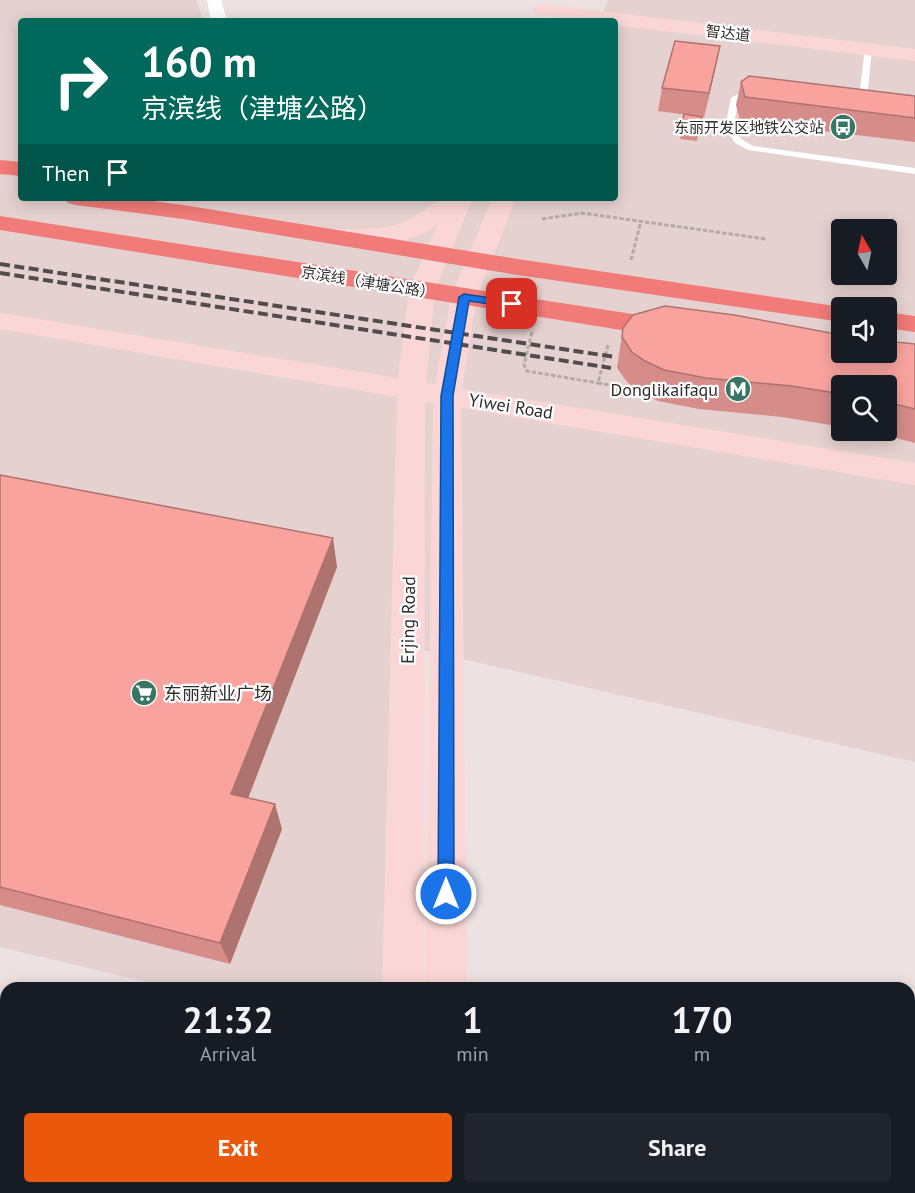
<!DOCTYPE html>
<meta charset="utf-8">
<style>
:root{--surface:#171b24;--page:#20242c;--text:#f1f3f6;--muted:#9ea1a6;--accent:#ea580c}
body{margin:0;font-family:"PT Sans","Noto Sans SC",sans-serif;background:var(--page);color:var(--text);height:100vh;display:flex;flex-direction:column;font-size:22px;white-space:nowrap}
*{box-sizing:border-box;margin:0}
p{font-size:20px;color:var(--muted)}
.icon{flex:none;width:33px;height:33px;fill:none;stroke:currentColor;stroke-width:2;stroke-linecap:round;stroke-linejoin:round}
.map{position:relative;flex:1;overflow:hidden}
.drawer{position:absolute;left:0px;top:982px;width:915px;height:212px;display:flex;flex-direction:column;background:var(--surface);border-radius:18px 18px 0 0;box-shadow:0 3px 15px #0003}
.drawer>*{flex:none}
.guide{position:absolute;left:18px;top:18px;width:600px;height:183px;border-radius:6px;box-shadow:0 3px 15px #0003;background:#00695c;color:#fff;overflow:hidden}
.needle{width:39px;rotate:351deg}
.fabs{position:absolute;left:831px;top:219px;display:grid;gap:12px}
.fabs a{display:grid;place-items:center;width:66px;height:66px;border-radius:6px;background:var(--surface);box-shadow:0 3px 15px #0003;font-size:30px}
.pin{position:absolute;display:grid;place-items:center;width:51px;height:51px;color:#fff;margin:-26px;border-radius:12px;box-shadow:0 3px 9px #0006}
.me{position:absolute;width:66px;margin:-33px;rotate:0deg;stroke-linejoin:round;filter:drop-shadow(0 0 4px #0008)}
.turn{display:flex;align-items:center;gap:21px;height:126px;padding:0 24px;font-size:27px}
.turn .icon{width:78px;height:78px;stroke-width:2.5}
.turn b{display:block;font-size:42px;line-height:51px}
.then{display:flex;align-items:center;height:57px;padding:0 24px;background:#0003;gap:12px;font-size:22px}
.eta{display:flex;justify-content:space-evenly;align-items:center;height:102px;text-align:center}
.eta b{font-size:36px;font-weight:600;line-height:42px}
.action{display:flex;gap:12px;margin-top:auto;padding:12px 24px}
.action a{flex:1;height:69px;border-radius:6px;background:var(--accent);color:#fff;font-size:24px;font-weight:600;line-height:69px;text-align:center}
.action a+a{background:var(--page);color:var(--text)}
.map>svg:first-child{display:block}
.built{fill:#e5d2d0;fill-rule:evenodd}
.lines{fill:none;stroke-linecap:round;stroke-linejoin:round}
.path{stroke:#b4aaaa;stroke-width:3;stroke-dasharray:4.5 2;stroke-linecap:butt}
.lane{fill:#fff;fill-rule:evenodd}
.street{fill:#fff;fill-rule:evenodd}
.secondary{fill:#fad7d6;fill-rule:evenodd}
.highway{fill:#f07b78;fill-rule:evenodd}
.rail{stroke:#524c4c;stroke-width:4;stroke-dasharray:10 4.5;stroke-linecap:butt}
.wall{fill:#d68c89}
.shaded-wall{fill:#ae726f}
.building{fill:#f9a39f;stroke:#ae726f;stroke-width:1.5}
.route{fill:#1a73e8;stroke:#114b97;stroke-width:1.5}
.labels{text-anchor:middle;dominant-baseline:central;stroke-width:4.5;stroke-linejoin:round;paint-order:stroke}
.far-street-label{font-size:15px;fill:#322d2d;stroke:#fff}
.far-poi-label{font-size:15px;fill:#322d2d;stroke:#fff;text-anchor:end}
.poi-label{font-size:18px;fill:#322d2d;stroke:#fff;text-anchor:end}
.street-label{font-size:18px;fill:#322d2d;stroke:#fff}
</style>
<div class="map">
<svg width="915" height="1193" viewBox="0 0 915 1193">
<rect width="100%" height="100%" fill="#ede1e1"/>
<!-- built -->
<path class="built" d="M0,0H197L203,21H21V198H615V21H600L608,0H915V762L409,647L411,988H171L0,947ZM842,230H886V274H842ZM842,308H886V352H842ZM842,386H886V430H842Z"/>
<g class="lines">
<!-- path -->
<g class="path">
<path d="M542,219L582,213L766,239"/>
<path d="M631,260L641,221"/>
<path d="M532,332L524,365L527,371L598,383"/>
<path d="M608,345L598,383L632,389"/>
</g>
<!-- lane -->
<g class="lane">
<path d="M865,48L872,50L867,97L863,100L859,97Z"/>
<path d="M752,86L756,89L755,91L739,99L733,127L741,139L753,146L915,168V174L748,150L735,143L725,127L731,98Z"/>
</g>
<!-- street -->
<path class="street" d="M207,0H221L227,21H211Z"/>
<!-- secondary -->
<g class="secondary">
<path d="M542,4L915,49V61L615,25V21H585L535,14L532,10L535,6Z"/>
<path d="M439,198H473L435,290L426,383L435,384L451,297L492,198H516L477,297L462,389L915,463V485L461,408L467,988H425L433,403L425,402L424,988H382L397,397L0,329V313L398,378L409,290L438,224C409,246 361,250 326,241L323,236L326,231L335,229C380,230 405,230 439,198Z"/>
<path d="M377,1188H469L470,1193H376Z"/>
</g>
<!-- highway -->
<g class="highway">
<path d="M0,160L21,162V176L0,174Z"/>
<path d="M64,198H130L183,205L511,258L849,308H842V322L511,274L183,219L76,205L68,203Z"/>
<path d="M0,216L671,320L680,323L684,329L680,335L671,338L0,230Z"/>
<path d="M886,312L915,316V332L886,328Z"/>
</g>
<!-- rail -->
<g class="rail">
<path d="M0,264L615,357"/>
<path d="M0,273L611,368"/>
</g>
</g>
<!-- wall -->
<g class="wall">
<path d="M720,46L704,117H702L697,141L680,139L681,130L696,116L658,111L662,88Z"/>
<path d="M741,82L915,96V142L740,121L736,105Z"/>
<path d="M623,328L832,334L915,344V443L876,433L861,430H886V386H842V427L782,417L699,409L658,401L640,392L627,382L617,368Z"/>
<path d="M0,475L337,567L248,798L282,829L230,964L0,905Z"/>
</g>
<!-- shaded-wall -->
<g class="shaded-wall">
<path d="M720,46L715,70L704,117L709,93Z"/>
<path d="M333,538L337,567L240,819L231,794Z"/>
<path d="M275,804L282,829L230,964L220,943Z"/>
</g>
<!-- building -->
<g class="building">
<path d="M675,41L720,46L709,93L662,88Z"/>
<path d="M749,76L915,96V118L745,97L741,82Z"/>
<path d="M684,114L702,117L699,133L681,130Z"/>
<path d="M665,306L734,315L842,335V352H886V341L915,344V409L886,402V386H842V394L792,386L706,378L664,370L645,361L632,352L622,337L623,328L633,315Z"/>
<path d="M0,475L333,538L231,794L275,804L220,943L0,887Z"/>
</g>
<!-- route -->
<path class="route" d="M464,294L512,301L518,304L512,307L469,301L453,396L454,894L452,899L446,902L440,899L438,894L441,396L459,297Z"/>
<!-- icons -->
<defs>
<g id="bus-disc" transform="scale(1.35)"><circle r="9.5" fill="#377664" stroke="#fff"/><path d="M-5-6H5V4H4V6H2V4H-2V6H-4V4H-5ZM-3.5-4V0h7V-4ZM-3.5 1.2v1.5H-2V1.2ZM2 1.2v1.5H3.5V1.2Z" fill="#fff"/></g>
<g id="metro-disc" transform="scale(1.35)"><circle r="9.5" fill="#377664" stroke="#fff"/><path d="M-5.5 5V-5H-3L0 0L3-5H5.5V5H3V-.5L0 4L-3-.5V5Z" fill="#fff"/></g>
<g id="supermarket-disc" transform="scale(1.35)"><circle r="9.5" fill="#377664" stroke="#fff"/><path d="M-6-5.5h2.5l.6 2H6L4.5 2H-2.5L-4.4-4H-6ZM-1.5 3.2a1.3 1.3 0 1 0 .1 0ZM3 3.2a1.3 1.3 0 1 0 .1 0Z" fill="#fff"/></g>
</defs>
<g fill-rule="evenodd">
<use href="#bus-disc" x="843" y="127"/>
<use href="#metro-disc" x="738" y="389"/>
<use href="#supermarket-disc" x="144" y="693"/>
</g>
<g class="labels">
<!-- far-street labels -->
<g class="far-street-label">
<text transform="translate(728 33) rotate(7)">智达道</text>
<text transform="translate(368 282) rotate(9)">京滨线（津塘公路）</text>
</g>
<!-- far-poi labels -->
<g class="far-poi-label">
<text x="824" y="127">东丽开发区地铁公交站</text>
</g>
<!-- poi labels -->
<g class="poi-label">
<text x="718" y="389">Donglikaifaqu</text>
<text x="164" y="693" text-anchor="start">东丽新业广场</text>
</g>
<!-- street labels -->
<g class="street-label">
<text transform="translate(511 406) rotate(9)">Yiwei Road</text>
<text transform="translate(408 620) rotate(-89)">Erjing Road</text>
</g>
</g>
</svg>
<div class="fabs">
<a><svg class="needle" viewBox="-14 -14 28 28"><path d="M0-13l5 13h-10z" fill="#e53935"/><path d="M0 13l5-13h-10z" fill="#9ea1a6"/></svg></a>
<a><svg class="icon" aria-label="sound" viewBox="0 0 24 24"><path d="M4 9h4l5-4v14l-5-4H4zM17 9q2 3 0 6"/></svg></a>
<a><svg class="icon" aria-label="search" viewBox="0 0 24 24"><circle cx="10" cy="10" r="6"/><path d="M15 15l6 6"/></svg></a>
</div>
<div class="pin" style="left:512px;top:304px;background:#d93025"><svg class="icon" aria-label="arrive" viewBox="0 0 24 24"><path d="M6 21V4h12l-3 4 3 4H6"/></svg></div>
<svg class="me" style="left:446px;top:894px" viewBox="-20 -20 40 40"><circle r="17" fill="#1a73e8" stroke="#fff" stroke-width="3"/><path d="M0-11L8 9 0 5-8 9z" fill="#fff"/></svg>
<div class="guide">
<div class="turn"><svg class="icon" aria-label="right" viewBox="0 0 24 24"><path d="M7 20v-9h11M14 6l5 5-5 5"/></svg><div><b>160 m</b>京滨线（津塘公路）</div></div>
<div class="then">Then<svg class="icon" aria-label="arrive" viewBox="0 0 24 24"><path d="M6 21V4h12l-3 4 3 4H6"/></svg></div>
</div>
<section class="drawer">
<div class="eta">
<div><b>21:32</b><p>Arrival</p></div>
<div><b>1</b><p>min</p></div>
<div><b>170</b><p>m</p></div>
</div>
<div class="action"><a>Exit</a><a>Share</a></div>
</section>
</div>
